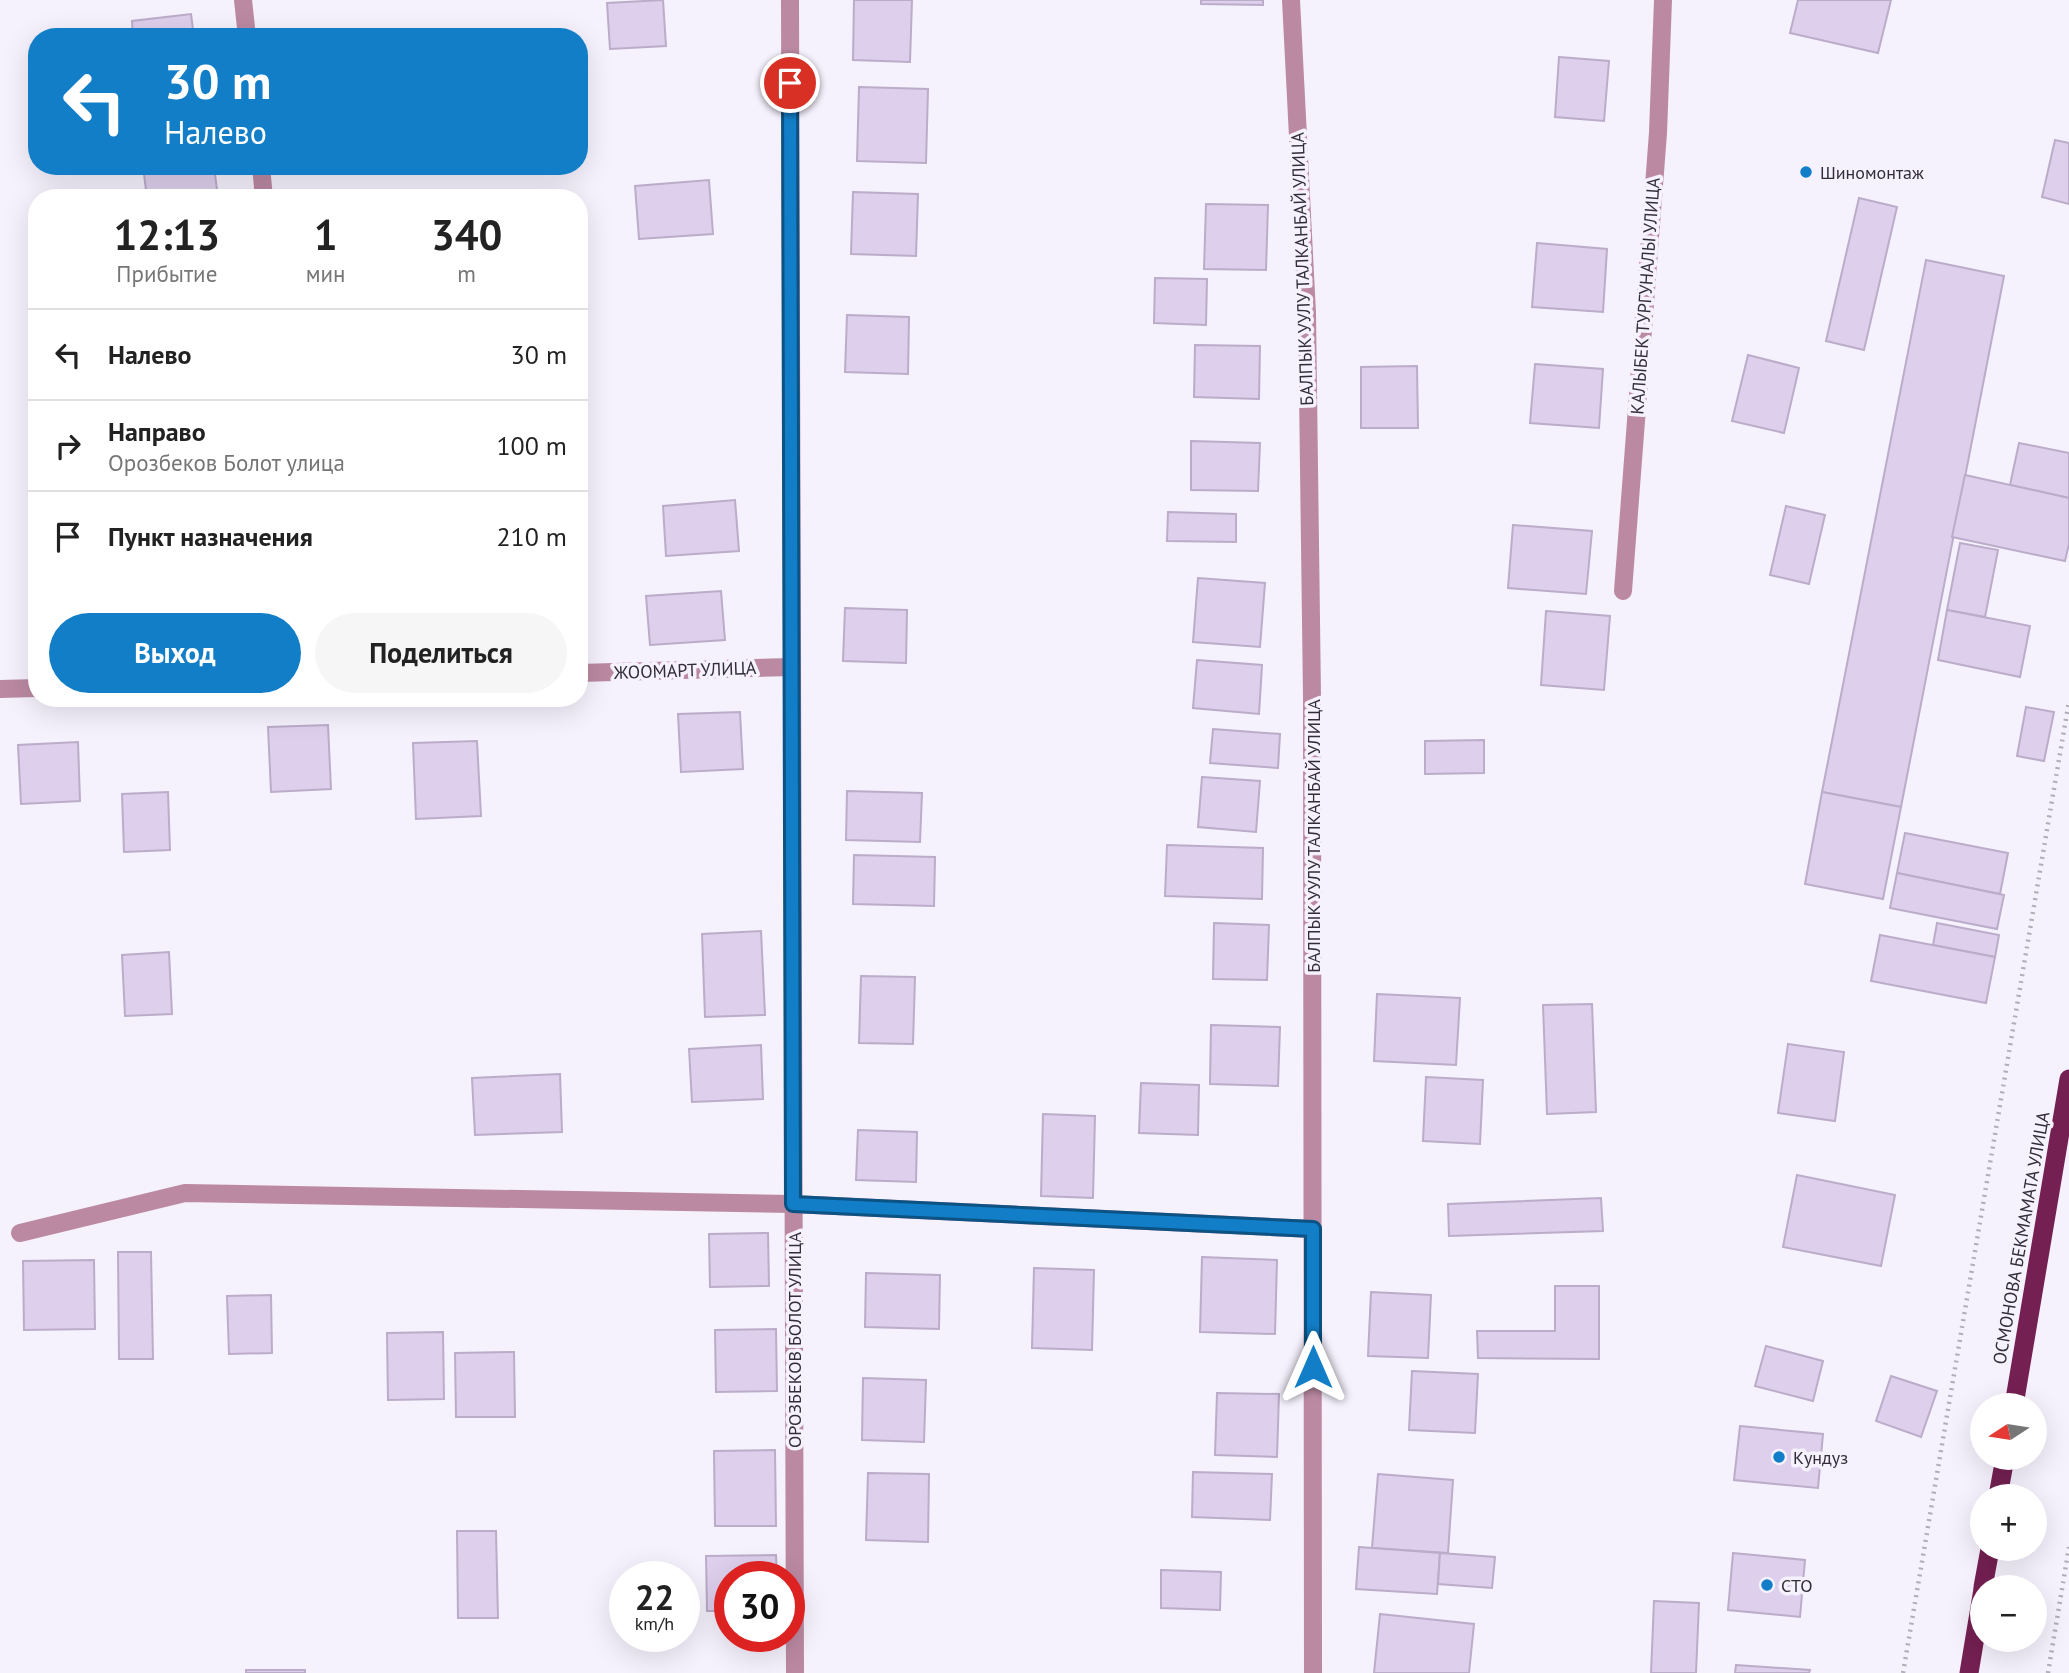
<!DOCTYPE html>
<html lang="ru">
<meta charset="utf-8">
<style>
:root{--surface:#fff;--page:#f6f6f6;--text:#222;--muted:#767676;--line:#e0e0e0;--accent:#127ec8}
body{margin:0;font-family:"PT Sans",sans-serif;background:var(--page);color:var(--text);height:100vh;display:flex;flex-direction:column;font-size:26px;white-space:nowrap}
*{box-sizing:border-box;margin:0}
p{font-size:23px;color:var(--muted)}
.icon{flex:none;width:38px;height:38px;fill:none;stroke:currentColor;stroke-width:2;stroke-linecap:round;stroke-linejoin:round}
.map{position:relative;flex:1;overflow:hidden}
.side{position:absolute;left:28px;top:189px;width:560px;height:518px;display:flex;flex-direction:column;background:var(--surface);border-radius:28px;box-shadow:0 7px 28px #0002}
.side>*{flex:none}
.hud{position:absolute;left:28px;top:28px;width:560px;height:147px;border-radius:28px;box-shadow:0 7px 28px #0002;background:#127ec8;color:#fff;overflow:hidden}
.needle{width:46px;rotate:258deg}
.controls{position:absolute;left:1970px;top:1393px;display:grid;gap:14px}
.controls a{display:grid;place-items:center;width:77px;height:77px;border-radius:50%;background:var(--surface);box-shadow:0 7px 28px #0002;font-size:35px}
.speed{position:absolute;left:609px;top:1561px;display:flex;gap:14px;font-size:35px;font-weight:700;text-align:center}
.speed>*{display:grid;place-content:center;width:91px;height:91px;border-radius:50%;background:var(--surface);box-shadow:0 7px 28px #0002;line-height:1}
.speed small{font-size:18px;font-weight:400}
.speed .limit{border:10px solid #d22;background:#fff;color:#111}
.pin{position:absolute;display:grid;place-items:center;width:60px;height:60px;color:#fff;margin:-30px;border:4px solid #fff;border-radius:50%;box-shadow:0 2px 7px #0007}
.me{position:absolute;width:77px;margin:-38px;rotate:0deg;stroke-linejoin:round;filter:drop-shadow(0 0 5px #0008)}
.turn{display:flex;align-items:center;gap:24px;height:147px;padding:0 21px;font-size:32px}
.turn .icon{width:91px;height:91px;stroke-width:2.5}
.turn b{display:block;font-size:49px;line-height:60px}
.eta{display:flex;justify-content:space-evenly;align-items:center;height:119px;text-align:center}
.eta b{font-size:42px;font-weight:600;line-height:49px}
.action{display:flex;gap:14px;margin-top:auto;padding:14px 21px}
.action a{flex:1;height:80px;border-radius:42px;background:var(--accent);color:#fff;font-size:28px;font-weight:600;line-height:80px;text-align:center}
.action a+a{background:var(--page);color:var(--text)}
ul{padding:0;list-style:none}
li{display:flex;align-items:center;gap:21px;height:91px;padding:0 21px;border-top:2px solid var(--line)}
li div{flex:1}
li b{display:block;font-size:26px}
li em{font-style:normal}
.map>svg:first-child{display:block}
.building{fill:#decfed;stroke:#bbacc9;stroke-width:2}
.lines{fill:none;stroke-linecap:round;stroke-linejoin:round}
.path{stroke:#b2adb9;stroke-width:4.5;stroke-dasharray:2 5;stroke-linecap:butt}
.minor{stroke:#bb89a2;stroke-width:18}
.trunk{stroke:#742052;stroke-width:19}
.route-casing{stroke:#0c5282;stroke-width:18}
.route{stroke:#127ec8;stroke-width:12}
.poi-dot{fill:#127ec8;stroke:#f5f1fd;stroke-width:2.5}
.labels{text-anchor:middle;dominant-baseline:central;stroke-width:7;stroke-linejoin:round;paint-order:stroke}
.poi-label{font-size:18px;fill:#322d39;stroke:#f5f1fd;text-anchor:start}
.street-label{font-size:18px;fill:#322d39;stroke:#f5f1fd}
</style>
<div class="map">
<svg width="2069" height="1673" viewBox="0 0 2069 1673">
<rect width="100%" height="100%" fill="#f5f1fd"/>
<!-- building -->
<g class="building">
<path d="M663,0L666,46L610,49L607,3Z"/>
<path d="M854,0H912L910,62L853,60Z"/>
<path d="M1201,0H1263V5L1201,4Z"/>
<path d="M1798,0H1891L1878,53L1790,33Z"/>
<path d="M191,14L194,37H133L132,21Z"/>
<path d="M1559,57L1609,61L1604,121L1555,117Z"/>
<path d="M859,87L928,89L926,163L857,161Z"/>
<path d="M2055,140L2069,143V204L2042,197Z"/>
<path d="M143,166H214L218,198H147Z"/>
<path d="M709,180L713,234L639,239L635,186Z"/>
<path d="M853,192L918,194L916,256L851,254Z"/>
<path d="M1859,198L1897,207L1864,350L1826,341Z"/>
<path d="M1206,204L1268,205L1266,270L1204,269Z"/>
<path d="M1537,243L1607,249L1603,312L1532,307Z"/>
<path d="M1926,260L2004,276L1901,807L1822,792Z"/>
<path d="M1155,278L1207,279L1206,325L1154,323Z"/>
<path d="M847,315L909,317L908,374L845,372Z"/>
<path d="M1195,345L1260,346L1259,399L1194,397Z"/>
<path d="M1748,355L1799,368L1784,433L1732,421Z"/>
<path d="M1535,364L1603,369L1599,428L1530,423Z"/>
<path d="M1417,366L1418,428H1361V367Z"/>
<path d="M1191,441L1260,443L1258,491L1191,490Z"/>
<path d="M2019,443L2069,453V498L2010,485Z"/>
<path d="M1965,475L2069,498V544L2065,561L1952,537Z"/>
<path d="M735,500L739,551L666,556L663,506Z"/>
<path d="M1786,506L1825,515L1809,584L1770,575Z"/>
<path d="M1168,512L1236,514V542L1167,541Z"/>
<path d="M1513,525L1592,531L1586,594L1508,588Z"/>
<path d="M1960,543L1998,550L1985,617L1947,610Z"/>
<path d="M1198,578L1265,583L1260,647L1193,642Z"/>
<path d="M721,591L725,640L650,645L646,596Z"/>
<path d="M845,608L907,610L906,663L843,661Z"/>
<path d="M1947,610L2030,626L2020,677L1938,660Z"/>
<path d="M1546,611L1610,616L1604,690L1541,685Z"/>
<path d="M1197,660L1262,665L1259,714L1193,708Z"/>
<path d="M2026,707L2054,712L2044,761L2017,756Z"/>
<path d="M740,712L743,769L681,772L678,714Z"/>
<path d="M328,725L331,789L271,792L268,727Z"/>
<path d="M1213,729L1280,734L1278,768L1210,763Z"/>
<path d="M1484,740V773L1425,774V741Z"/>
<path d="M477,741L481,816L416,819L413,743Z"/>
<path d="M78,742L80,801L21,804L18,745Z"/>
<path d="M1202,777L1260,781L1256,832L1198,827Z"/>
<path d="M847,791L922,793L920,842L846,840Z"/>
<path d="M168,792L170,850L124,852L122,794Z"/>
<path d="M1822,792L1901,807L1883,899L1805,884Z"/>
<path d="M1905,833L2008,853L2000,894L1897,873Z"/>
<path d="M1167,845L1263,848L1262,899L1165,896Z"/>
<path d="M854,855L935,857L934,906L853,904Z"/>
<path d="M1897,873L2004,895L1997,929L1890,908Z"/>
<path d="M1214,923L1269,925L1267,980L1213,979Z"/>
<path d="M1937,923L1999,935L1995,957L1933,945Z"/>
<path d="M761,931L765,1015L705,1017L702,934Z"/>
<path d="M1880,935L1995,957L1986,1003L1871,981Z"/>
<path d="M169,952L172,1014L125,1016L122,955Z"/>
<path d="M861,976L915,977L913,1044L859,1043Z"/>
<path d="M1377,994L1460,998L1456,1065L1374,1061Z"/>
<path d="M1592,1004L1596,1112L1547,1114L1543,1005Z"/>
<path d="M1211,1025L1280,1027L1278,1086L1210,1084Z"/>
<path d="M1788,1044L1844,1052L1835,1121L1778,1113Z"/>
<path d="M761,1045L763,1099L692,1102L689,1049Z"/>
<path d="M560,1074L562,1132L475,1135L472,1078Z"/>
<path d="M1426,1077L1483,1080L1480,1144L1423,1141Z"/>
<path d="M1141,1083L1199,1085L1198,1135L1139,1133Z"/>
<path d="M1043,1114L1095,1116L1093,1198L1041,1196Z"/>
<path d="M858,1130L917,1132L916,1182L856,1180Z"/>
<path d="M1797,1175L1895,1195L1881,1266L1783,1247Z"/>
<path d="M1601,1198L1603,1231L1449,1236L1448,1204Z"/>
<path d="M768,1233L769,1286L710,1287L709,1234Z"/>
<path d="M118,1252H151L153,1359H119Z"/>
<path d="M1202,1257L1277,1260L1275,1334L1200,1332Z"/>
<path d="M94,1260L95,1329L24,1330L23,1261Z"/>
<path d="M1034,1268L1094,1270L1092,1350L1032,1348Z"/>
<path d="M866,1273L940,1275L939,1329L865,1327Z"/>
<path d="M1555,1286H1599V1359L1478,1358L1477,1331H1555Z"/>
<path d="M1371,1292L1431,1295L1428,1358L1368,1356Z"/>
<path d="M271,1295L272,1353L229,1354L227,1296Z"/>
<path d="M776,1329L777,1391L716,1392L715,1330Z"/>
<path d="M443,1332L444,1399L388,1400L387,1333Z"/>
<path d="M1766,1346L1823,1361L1813,1401L1755,1386Z"/>
<path d="M514,1352L515,1417H456L455,1353Z"/>
<path d="M1412,1371L1478,1374L1475,1433L1409,1430Z"/>
<path d="M1891,1376L1937,1391L1921,1437L1876,1421Z"/>
<path d="M863,1378L926,1380L924,1442L862,1440Z"/>
<path d="M1217,1393L1279,1394L1277,1457L1215,1455Z"/>
<path d="M1740,1426L1823,1434L1818,1488L1734,1480Z"/>
<path d="M775,1450L776,1526H715L714,1451Z"/>
<path d="M1193,1472L1272,1474L1270,1520L1192,1517Z"/>
<path d="M868,1473L929,1474L928,1542L866,1540Z"/>
<path d="M1378,1474L1453,1480L1448,1553L1372,1548Z"/>
<path d="M457,1531H496L498,1618H458Z"/>
<path d="M1359,1547L1440,1553L1437,1594L1356,1589Z"/>
<path d="M1440,1553L1495,1557L1492,1588L1438,1584Z"/>
<path d="M1733,1553L1805,1560L1800,1617L1728,1610Z"/>
<path d="M776,1555L777,1577H730V1611H707L706,1556Z"/>
<path d="M1161,1570L1221,1572L1220,1610L1161,1608Z"/>
<path d="M1654,1601L1699,1603L1696,1673H1651Z"/>
<path d="M1380,1614L1474,1624L1469,1673H1374Z"/>
<path d="M1736,1665L1810,1670L1809,1673H1735Z"/>
<rect x="246" y="1670" width="59" height="3"/>
</g>
<g class="lines">
<!-- path -->
<g class="path">
<path d="M1903,1673L2069,701"/>
<path d="M2048,1673L2069,1547"/>
</g>
<!-- minor -->
<g class="minor">
<path d="M243,0L247,37"/>
<path d="M790,0L795,1673"/>
<path d="M1291,0L1307,313L1312,697L1313,1673"/>
<path d="M261,166L264,198"/>
<path d="M1623,591L1658,133L1663,0"/>
<path d="M579,673L791,667"/>
<path d="M0,689L37,688"/>
<path d="M20,1233L185,1193L793,1204L1313,1229"/>
</g>
<!-- trunk -->
<g class="trunk">
<path d="M2014,1405L2069,1079"/>
<path d="M1998,1496L2005,1458"/>
<path d="M1983,1587L1990,1549"/>
<path d="M1969,1673L1983,1589"/>
</g>
</g>
<g class="lines">
<!-- route casing -->
<g class="route-casing">
<path id="route" d="M790,83L793,1204L1313,1229V1367"/>
</g>
<!-- route -->
<use href="#route" class="route"/>
</g>
<!-- markers -->
<g class="poi-dot">
<circle cx="1806" cy="172" r="7"/>
<circle cx="1779" cy="1457" r="7"/>
<circle cx="1767" cy="1585" r="7"/>
</g>
<g class="labels">
<!-- poi labels -->
<g class="poi-label">
<text x="1820" y="172">Шиномонтаж</text>
<text x="1793" y="1457">Кундуз</text>
<text x="1781" y="1585">СТО</text>
</g>
<!-- street labels -->
<g class="street-label">
<text transform="translate(1302 269) rotate(-92)">БАЛПЫК УУЛУ ТАЛКАНБАЙ УЛИЦА</text>
<text transform="translate(1645 296) rotate(-86)">КАЛЫБЕК ТУРГУНАЛЫ УЛИЦА</text>
<text transform="translate(685 670) rotate(-2)">ЖООМАРТ УЛИЦА</text>
<text transform="translate(1313 836) rotate(-90)">БАЛПЫК УУЛУ ТАЛКАНБАЙ УЛИЦА</text>
<text transform="translate(2021 1238) rotate(-80)">ОСМОНОВА БЕКМАМАТА УЛИЦА</text>
<text transform="translate(794 1340) rotate(-90)">ОРОЗБЕКОВ БОЛОТ УЛИЦА</text>
</g>
</g>
</svg>
<div class="controls">
<a><svg class="needle" viewBox="-14 -14 28 28"><path d="M0-13l5 13h-10z" fill="#e53935"/><path d="M0 13l5-13h-10z" fill="#767676"/></svg></a>
<a>+</a>
<a>−</a>
</div>
<div class="speed"><div>22<small>km/h</small></div><div class="limit">30</div></div>
<div class="pin" style="left:790px;top:83px;background:#d93025"><svg class="icon" aria-label="arrive" viewBox="0 0 24 24"><path d="M6 21V4h12l-3 4 3 4H6"/></svg></div>
<svg class="me" style="left:1313px;top:1367px" viewBox="-20 -20 40 40"><path d="M0-17L14 15 0 8-14 15z" fill="#127ec8" stroke="#fff" stroke-width="4"/></svg>
<div class="hud">
<div class="turn"><svg class="icon" aria-label="left" viewBox="0 0 24 24"><path d="M17 20v-9H6M10 6l-5 5 5 5"/></svg><div><b>30 m</b>Налево</div></div>
</div>
<section class="side">
<div class="eta">
<div><b>12:13</b><p>Прибытие</p></div>
<div><b>1</b><p>мин</p></div>
<div><b>340</b><p>m</p></div>
</div>
<ul>
<li><svg class="icon" aria-label="left" viewBox="0 0 24 24"><path d="M17 20v-9H6M10 6l-5 5 5 5"/></svg><div><b>Налево</b></div><em>30 m</em></li>
<li><svg class="icon" aria-label="right" viewBox="0 0 24 24"><path d="M7 20v-9h11M14 6l5 5-5 5"/></svg><div><b>Направо</b><p>Орозбеков Болот улица</p></div><em>100 m</em></li>
<li><svg class="icon" aria-label="arrive" viewBox="0 0 24 24"><path d="M6 21V4h12l-3 4 3 4H6"/></svg><div><b>Пункт назначения</b></div><em>210 m</em></li>
</ul>
<div class="action"><a>Выход</a><a>Поделиться</a></div>
</section>
</div>
